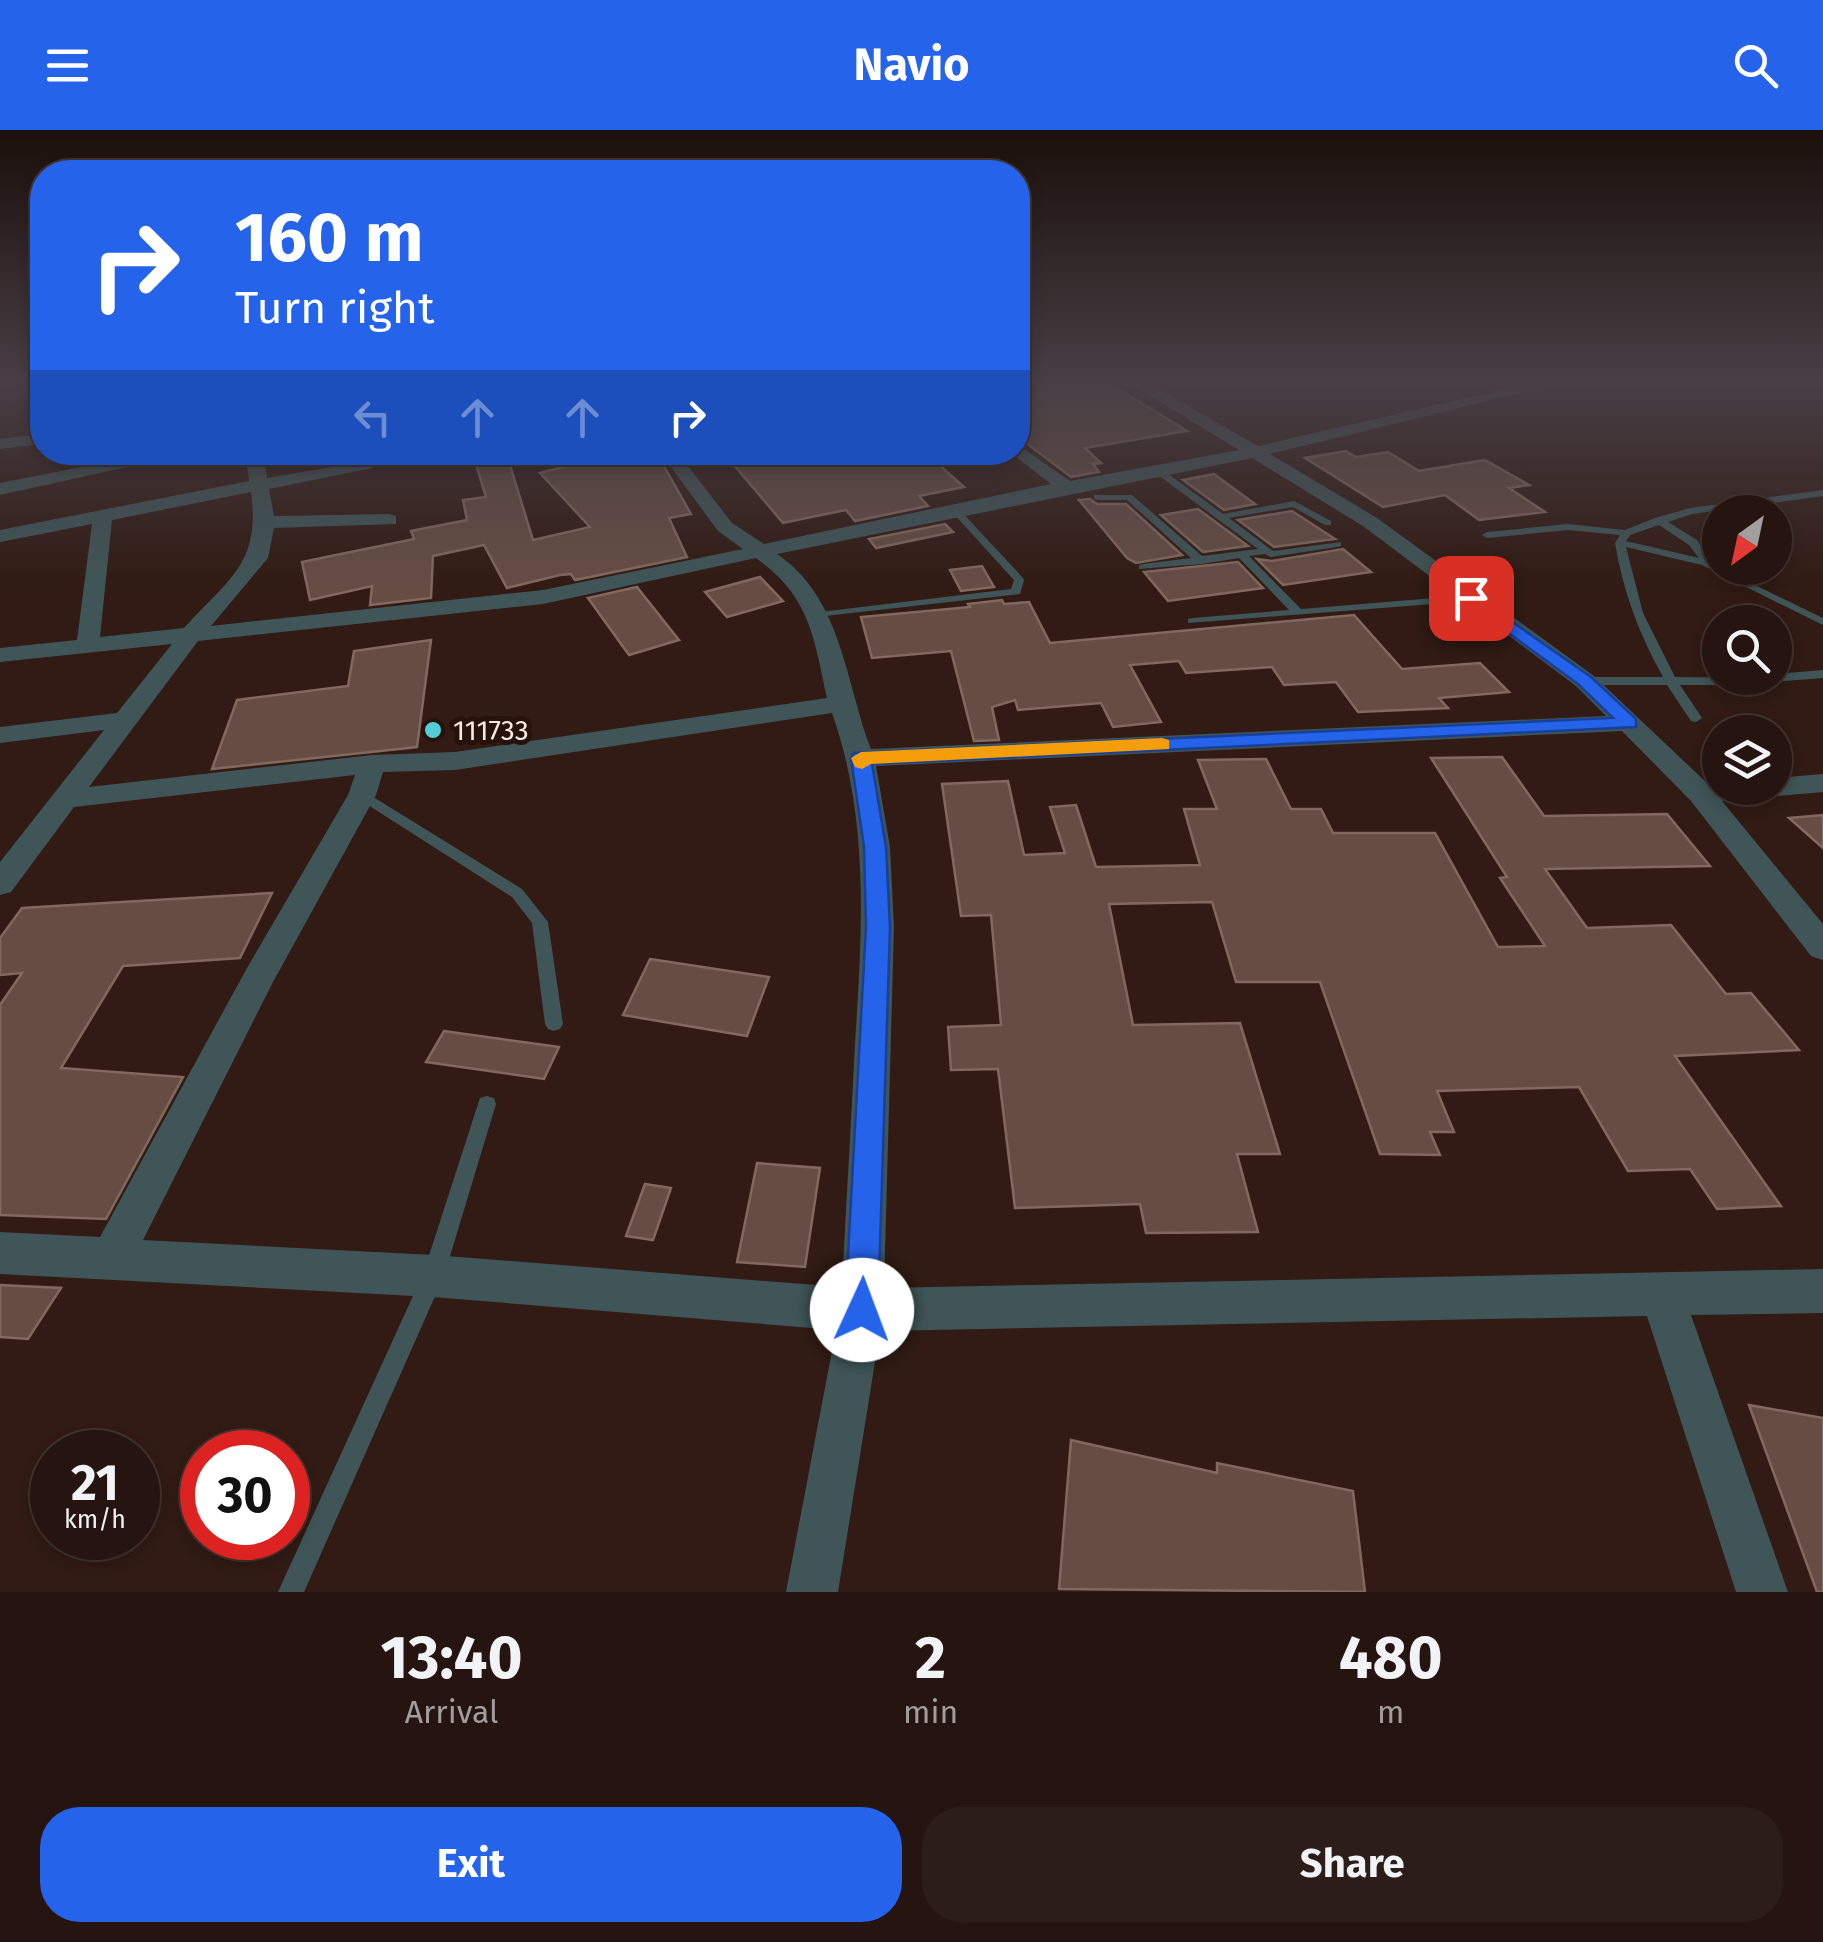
<!DOCTYPE html>
<style>
:root{--surface:#25140f;--page:#2d1d18;--text:#f1f3f6;--muted:#a39e9e;--line:#42332f;--accent:#2563eb}
body{margin:0;font-family:"Fira Sans",sans-serif;background:var(--page);color:var(--text);height:100vh;display:flex;flex-direction:column;font-size:38px;white-space:nowrap}
*{box-sizing:border-box;margin:0}
p{font-size:32px;color:var(--muted)}
.icon{flex:none;width:55px;height:55px;fill:none;stroke:currentColor;stroke-width:2;stroke-linecap:round;stroke-linejoin:round}
.map{position:relative;height:1462px;overflow:hidden}
.panel{display:flex;flex-direction:column;background:var(--surface);flex:1}
.panel>*{flex:none}
.guide{position:absolute;left:30px;top:30px;width:1000px;height:305px;border-radius:40px;box-shadow:0 5px 15px #0003,0 0 0 2px var(--line);background:#2563eb;color:#fff;overflow:hidden}
.needle{width:65px;rotate:213deg}
.fabs{position:absolute;left:1702px;top:365px;display:grid;gap:20px}
.fabs a{display:grid;place-items:center;width:90px;height:90px;border-radius:50%;background:var(--surface);box-shadow:0 5px 15px #0003,0 0 0 2px var(--line);font-size:50px}
.speed{position:absolute;left:30px;top:1300px;display:flex;gap:20px;font-size:50px;font-weight:700;text-align:center}
.speed>*{display:grid;place-content:center;width:130px;height:130px;border-radius:50%;background:var(--surface);box-shadow:0 5px 15px #0003,0 0 0 2px var(--line);line-height:1}
.speed small{font-size:25px;font-weight:400}
.speed .limit{border:15px solid #d22;background:#fff;color:#111}
.pin{position:absolute;display:grid;place-items:center;width:85px;height:85px;color:#fff;margin:-42px;border-radius:20px;box-shadow:0 5px 15px #0006}
.me{position:absolute;width:110px;margin:-55px;rotate:2deg;stroke-linejoin:round;filter:drop-shadow(0 0 8px #0008)}
.turn{display:flex;align-items:center;gap:35px;height:210px;padding:0 40px;font-size:45px}
.turn .icon{width:130px;height:130px;stroke-width:2.5}
.turn b{display:block;font-size:70px;line-height:85px}
.lanes{display:flex;align-items:center;height:95px;padding:0 40px;background:#0003;justify-content:center;gap:50px;direction:ltr}
.lanes .off{opacity:.35}
.eta{display:flex;justify-content:space-evenly;align-items:center;height:170px;text-align:center}
.eta b{font-size:60px;font-weight:700;line-height:70px}
.button{display:flex;gap:20px;margin-top:auto;padding:20px 40px}
.button a{flex:1;height:115px;border-radius:40px;background:var(--accent);color:#fff;font-size:40px;font-weight:700;line-height:115px;text-align:center}
.button a+a{background:var(--page);color:var(--text)}
header{display:flex;justify-content:space-between;align-items:center;height:130px;padding:0 40px;background:var(--accent);color:#fff;font-size:45px;font-weight:700}
.map>svg:first-child{display:block}
.building{fill:#664d44;stroke:#82685e;stroke-width:2.5}
.lines{fill:none;stroke-linecap:round;stroke-linejoin:round}
.lane{fill:#3f5557;fill-rule:evenodd}
.street{fill:#3f5557;fill-rule:evenodd}
.route{fill:#2563eb;stroke:#184099;stroke-width:2.5}
.slow{fill:#f59e0b}
.poi-dot{fill:#52ccd6;stroke:#27120b;stroke-width:4}
.labels{text-anchor:middle;dominant-baseline:central;stroke-width:10;stroke-linejoin:round;paint-order:stroke}
.poi-label{font-size:28px;fill:#f8e8e3;stroke:#27120b;text-anchor:start}
</style>
<header><svg class="icon" aria-label="menu" viewBox="0 0 24 24"><path d="M4 6h16M4 12h16M4 18h16"/></svg>Navio<svg class="icon" aria-label="search" viewBox="0 0 24 24"><circle cx="10" cy="10" r="6"/><path d="M15 15l6 6"/></svg></header>
<div class="map">
<svg width="1823" height="1462" viewBox="0 0 1823 1462">
<rect width="100%" height="100%" fill="#311b14"/>
<!-- building -->
<g class="building">
<path d="M1018,250H1104L1187,301L1085,318L1101,333L1093,334L1099,342L1071,347L1018,307Z"/>
<path d="M1346,321L1356,327L1388,322L1419,341L1485,330L1529,355L1509,358L1545,382L1479,390L1445,365L1383,377L1305,328Z"/>
<path d="M472,322H506L533,410L590,397L540,343L621,322H656L691,384L669,388L687,427L575,450L571,444L560,445L507,458L484,415L433,426L431,468L370,475L372,456L310,470L302,432L414,409L411,401L467,390L463,370L486,367Z"/>
<path d="M736,322H925L964,357L919,366L928,376L855,391L846,380L783,393L728,328Z"/>
<path d="M1214,344L1255,374L1224,380L1183,350Z"/>
<path d="M1090,369L1097,374H1126L1182,425L1136,433L1127,428L1079,370Z"/>
<path d="M1198,379L1248,416L1203,422L1161,385Z"/>
<path d="M1292,381L1335,409L1274,417L1238,390Z"/>
<path d="M945,394L953,402L876,418L869,409Z"/>
<path d="M1343,419L1371,442L1283,455L1257,429L1272,431Z"/>
<path d="M1238,432L1263,458L1168,471L1144,442Z"/>
<path d="M982,436L994,457L961,461L950,440Z"/>
<path d="M760,447L783,471L727,487L705,462Z"/>
<path d="M637,457L679,510L629,525L588,468Z"/>
<path d="M1002,470L1004,474L1029,472L1050,513L1354,485L1402,539L1480,533L1509,562L1439,568L1448,578L1358,582L1336,552L1284,555L1272,537L1186,543L1179,531L1130,535L1161,592L1113,597L1101,573L1018,580L1015,570L992,577L999,610L974,611L951,521L872,528L861,487L970,477L968,474Z"/>
<path d="M431,510L417,617L212,639L237,570L348,556L354,521Z"/>
<path d="M1502,627L1544,686L1667,684L1710,736L1545,739L1587,798L1671,795L1726,864L1751,863L1799,920L1675,926L1781,1076L1717,1079L1690,1039L1628,1041L1579,957L1437,961L1454,1002H1430L1440,1025L1380,1024L1320,852H1236L1212,772L1109,774L1133,895L1240,893L1280,1024H1237L1258,1102L1146,1103L1140,1074L1015,1078L998,939L951,940L948,897L1001,895L991,785L961,786L942,654L1008,651L1024,725L1065,723L1050,677L1076,675L1096,737L1200,735L1184,679H1217L1198,630L1266,629L1291,679H1321L1333,703H1435L1498,817L1545,816L1500,748L1507,747L1431,628Z"/>
<path d="M1823,685V718L1789,688Z"/>
<path d="M272,763L240,828L123,836L61,938L183,947L106,1089L0,1085V875L22,843L0,845V808L22,778Z"/>
<path d="M650,829L769,847L747,906L623,885Z"/>
<path d="M444,901L559,917L544,949L426,932Z"/>
<path d="M757,1033L820,1038L805,1137L737,1132Z"/>
<path d="M645,1054L671,1058L653,1110L626,1106Z"/>
<path d="M0,1155L61,1158L28,1209L0,1207Z"/>
<path d="M1749,1275L1823,1288V1462H1817Z"/>
<path d="M1071,1310L1217,1343V1333L1353,1361L1365,1462L1059,1459Z"/>
</g>
<g class="lines">
<!-- lane -->
<g class="lane">
<path d="M1154,338H1160L1223,384L1294,371L1331,391V395H1325L1293,377L1229,388L1273,421L1341,412V416L1337,417L1271,427L1265,424L1249,426L1301,479L1471,465L1477,468L1471,471L1188,493V489L1192,488L1289,480L1239,428L1201,434L1139,439V435L1143,434L1191,428L1127,370H1097L1094,369V365H1132L1202,426L1258,419L1154,342Z"/>
<path d="M1823,360V366L1692,384L1668,392L1697,410L1710,431L1720,438L1823,488V495L1702,435L1626,417L1643,483L1675,547L1775,548V544L1823,540V548L1733,555H1680L1702,588L1696,592L1691,591L1667,555H1585L1579,551L1585,547H1663C1639,504 1623,462 1615,413L1620,405L1568,400L1487,408L1482,405L1487,402L1568,394L1625,400L1655,388L1690,378ZM1659,395L1689,415L1699,428L1626,411L1630,405Z"/>
<path d="M955,377L958,378L1023,448L1024,450L1020,464L816,487V483L820,482L1011,459L1014,450L952,382V378Z"/>
<path d="M362,660L522,759L548,792L563,894L560,899L554,901L548,899L545,894L532,793L512,767L357,668L355,665Z"/>
<path d="M487,966L494,968L496,974L444,1146L304,1462H278L423,1144L478,974L480,968Z"/>
</g>
<!-- street -->
<g class="street">
<path d="M1124,250H1143L1258,316L1545,250H1573L1270,324L1377,388L1594,546L1708,654L1775,658V648L1823,644V662L1722,671L1823,794V830L1811,826L1691,671L1622,601L876,636L890,717L894,797L884,1158L1823,1139V1183L1691,1185L1788,1462H1736L1647,1186L880,1201L838,1462H786L836,1200L433,1167L0,1144V1102L100,1107L247,838L348,665L355,645L74,677L11,762L0,765V732L104,600L0,613V597L117,583L172,514L0,532V518L77,510L92,394L0,412V400L249,351L245,322H263L267,348L373,330V338L269,359L274,386L389,384L396,386V394L274,398L268,428L211,496L543,460L743,419L718,401L660,322H677L681,327L733,322L688,336L732,393L764,414L1051,354L1012,324L1018,322V315L1070,351L1239,320ZM1252,328L1363,396L1576,556L1606,586L871,619C845,551 842,468 777,424ZM251,362C261,434 228,449 184,498L100,507L112,390ZM756,428C810,466 814,508 827,568L455,622L372,625L89,657L198,511L543,474ZM832,583C870,690 862,802 855,914C851,995 846,1076 842,1157L433,1125L143,1110L273,852L376,665L383,642L455,640Z"/>
<path d="M42,304V314L0,319V309Z"/>
<path d="M158,322H196L0,365V353Z"/>
</g>
</g>
<!-- sky -->
<linearGradient id="sky" x2="0" y2="1"><stop stop-color="#1b0f0b"/><stop offset="0.55" stop-color="#483f45"/><stop offset="1" stop-color="#483f45" stop-opacity="0"/></linearGradient>
<rect width="1823" height="455" fill="url(#sky)"/>
<!-- route -->
<path class="route" d="M1471,463L1591,547L1636,589V597L872,634L886,717L890,797L878,1180L873,1192L862,1197L850,1192L845,1180L866,797L864,717L851,628L854,623L1613,588L1578,554L1465,471V464Z"/>
<!-- slow -->
<path class="slow" d="M1162,608L1169,610V619L871,634L862,639L855,637L851,628L861,622Z"/>
<!-- markers -->
<circle class="poi-dot" cx="433" cy="600" r="10"/>
<g class="labels">
<!-- poi labels -->
<g class="poi-label">
<text x="453" y="600">111733</text>
</g>
</g>
</svg>
<div class="fabs">
<a><svg class="needle" viewBox="-14 -14 28 28"><path d="M0-13l5 13h-10z" fill="#e53935"/><path d="M0 13l5-13h-10z" fill="#a39e9e"/></svg></a>
<a><svg class="icon" aria-label="search" viewBox="0 0 24 24"><circle cx="10" cy="10" r="6"/><path d="M15 15l6 6"/></svg></a>
<a><svg class="icon" aria-label="layers" viewBox="0 0 24 24"><path d="M12 4l9 5-9 5-9-5zM3 14l9 5 9-5"/></svg></a>
</div>
<div class="speed"><div>21<small>km/h</small></div><div class="limit">30</div></div>
<div class="pin" style="left:1471px;top:468px;background:#d93025"><svg class="icon" aria-label="arrive" viewBox="0 0 24 24"><path d="M6 21V4h12l-3 4 3 4H6"/></svg></div>
<svg class="me" style="left:862px;top:1180px" viewBox="-20 -20 40 40"><circle r="19" fill="#fff"/><path d="M0-13L10 11 0 6-10 11z" fill="#2563eb"/></svg>
<div class="guide">
<div class="turn"><svg class="icon" aria-label="right" viewBox="0 0 24 24"><path d="M7 20v-9h11M14 6l5 5-5 5"/></svg><div><b>160 m</b>Turn right</div></div>
<div class="lanes"><svg class="icon off" aria-label="left" viewBox="0 0 24 24"><path d="M17 20v-9H6M10 6l-5 5 5 5"/></svg><svg class="icon off" aria-label="ahead" viewBox="0 0 24 24"><path d="M12 20V5M6 11l6-6 6 6"/></svg><svg class="icon off" aria-label="ahead" viewBox="0 0 24 24"><path d="M12 20V5M6 11l6-6 6 6"/></svg><svg class="icon" aria-label="right" viewBox="0 0 24 24"><path d="M7 20v-9h11M14 6l5 5-5 5"/></svg></div>
</div>
</div>
<section class="panel">
<div class="eta">
<div><b>13:40</b><p>Arrival</p></div>
<div><b>2</b><p>min</p></div>
<div><b>480</b><p>m</p></div>
</div>
<div class="button"><a>Exit</a><a>Share</a></div>
</section>
